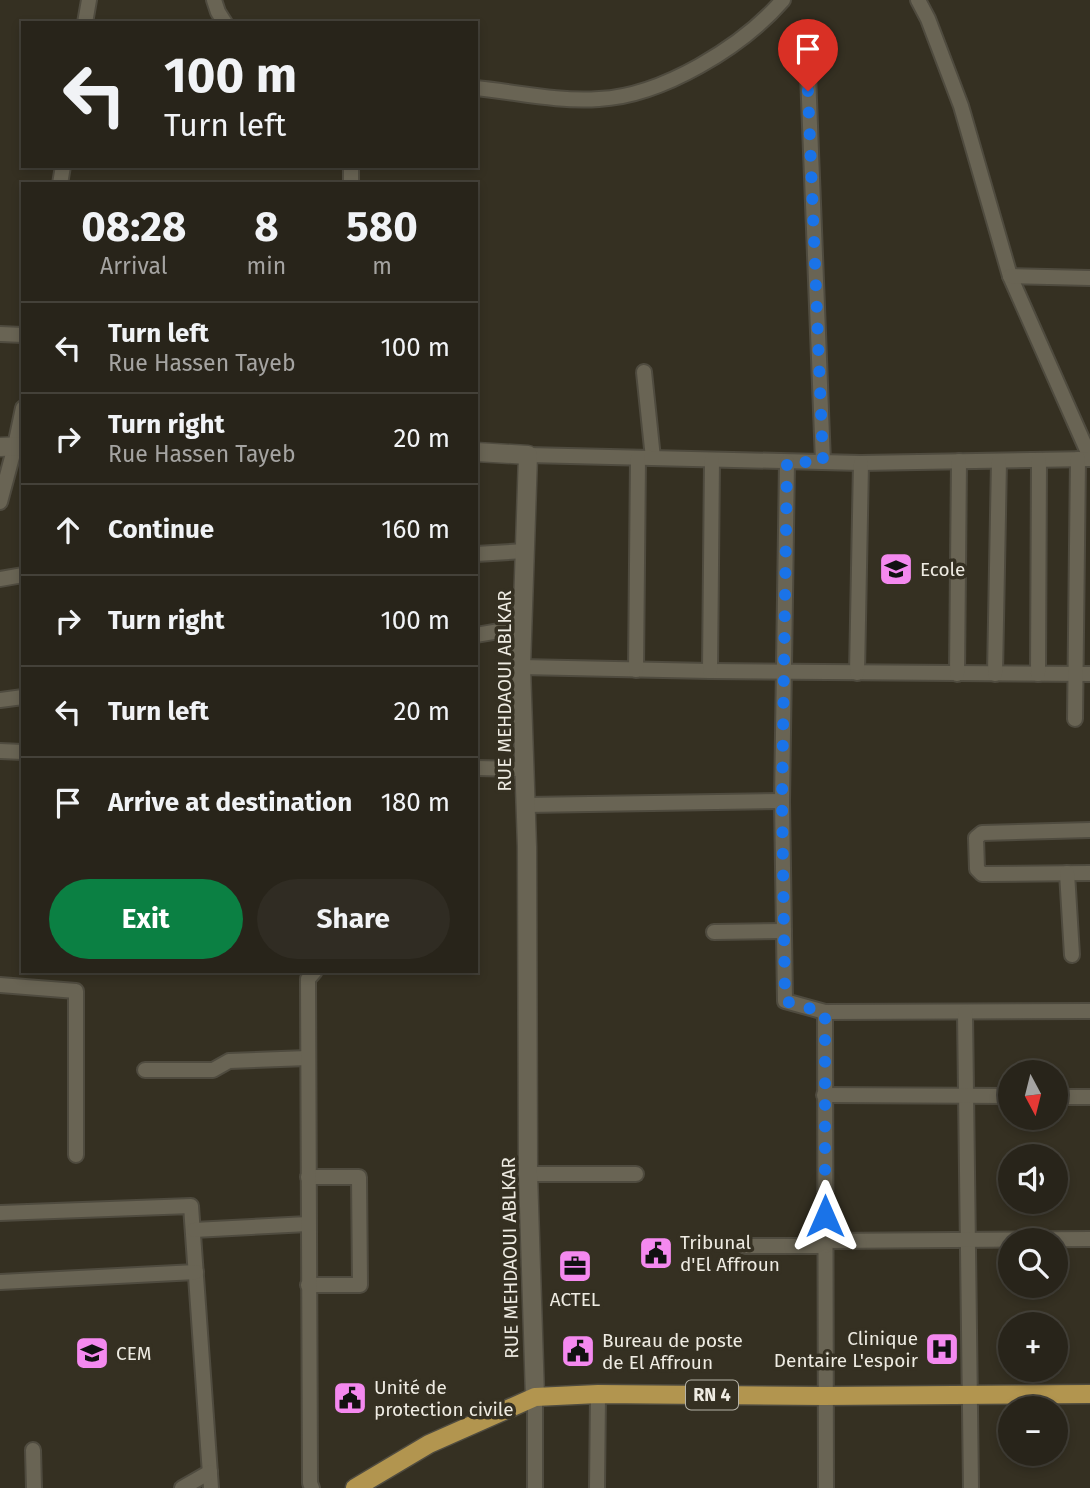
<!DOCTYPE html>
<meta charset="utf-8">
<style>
:root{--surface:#28241a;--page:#302c23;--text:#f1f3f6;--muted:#a5a4a2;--line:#444139;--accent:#0b8043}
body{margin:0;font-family:"Fira Sans",sans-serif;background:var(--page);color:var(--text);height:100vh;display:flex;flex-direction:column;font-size:26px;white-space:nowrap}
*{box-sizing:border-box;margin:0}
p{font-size:23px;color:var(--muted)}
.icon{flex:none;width:38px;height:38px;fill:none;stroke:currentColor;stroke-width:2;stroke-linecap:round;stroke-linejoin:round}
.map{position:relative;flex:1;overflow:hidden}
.panel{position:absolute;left:21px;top:182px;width:457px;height:791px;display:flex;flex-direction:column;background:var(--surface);border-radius:0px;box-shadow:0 4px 10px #0003,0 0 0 2px var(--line)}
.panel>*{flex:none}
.hud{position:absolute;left:21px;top:21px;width:457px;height:147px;border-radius:0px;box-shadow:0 4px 10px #0003,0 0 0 2px var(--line);background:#28241a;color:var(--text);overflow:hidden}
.needle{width:46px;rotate:173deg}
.controls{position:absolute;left:998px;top:1060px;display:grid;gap:14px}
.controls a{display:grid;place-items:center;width:70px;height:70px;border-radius:50%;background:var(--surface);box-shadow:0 4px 10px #0003,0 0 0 2px var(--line);font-size:35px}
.pin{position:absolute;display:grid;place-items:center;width:60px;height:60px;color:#fff;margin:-72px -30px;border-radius:50% 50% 50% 0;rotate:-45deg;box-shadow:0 0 7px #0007}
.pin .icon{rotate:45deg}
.me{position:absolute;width:77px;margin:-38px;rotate:0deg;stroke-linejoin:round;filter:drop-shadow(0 0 5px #0008)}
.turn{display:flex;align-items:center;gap:24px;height:147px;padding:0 28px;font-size:32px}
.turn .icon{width:91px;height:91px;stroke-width:2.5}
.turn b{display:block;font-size:49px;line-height:60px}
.eta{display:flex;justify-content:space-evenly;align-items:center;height:119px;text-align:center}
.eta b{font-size:42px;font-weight:700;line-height:49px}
.action{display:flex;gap:14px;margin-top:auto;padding:14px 28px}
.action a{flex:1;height:80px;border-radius:42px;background:var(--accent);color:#fff;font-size:28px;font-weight:700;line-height:80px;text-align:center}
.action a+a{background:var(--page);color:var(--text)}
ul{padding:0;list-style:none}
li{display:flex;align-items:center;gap:21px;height:91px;padding:0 28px;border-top:2px solid var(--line)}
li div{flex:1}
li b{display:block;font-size:26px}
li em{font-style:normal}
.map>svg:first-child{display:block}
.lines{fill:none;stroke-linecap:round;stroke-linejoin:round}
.street-casing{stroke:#4f4b3f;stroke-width:18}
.secondary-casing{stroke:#4f4b3f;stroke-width:21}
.primary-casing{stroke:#4f4b3f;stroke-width:21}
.street{stroke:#696454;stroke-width:14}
.secondary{stroke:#696454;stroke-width:18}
.primary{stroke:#b2954f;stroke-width:18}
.route{stroke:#1a73e8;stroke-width:12;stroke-dasharray:0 21.6}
.labels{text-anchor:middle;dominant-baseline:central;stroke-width:7;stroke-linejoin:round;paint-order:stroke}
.shield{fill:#353022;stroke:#b6b3a8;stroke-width:2}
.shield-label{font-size:18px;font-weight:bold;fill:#eeebe2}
.poi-label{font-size:19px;fill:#eeebe2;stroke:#353022;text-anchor:start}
.street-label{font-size:19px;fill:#eeebe2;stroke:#353022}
</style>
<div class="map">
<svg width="1090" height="1488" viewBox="0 0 1090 1488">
<rect width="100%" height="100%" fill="#353022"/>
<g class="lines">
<!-- street casing -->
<g class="street-casing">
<g id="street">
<path d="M214,0L218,12L225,23"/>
<path d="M918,0L928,19L961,106L1010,276L1090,457"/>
<path d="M85,23L89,0"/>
<path d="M807,48L823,462"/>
<path d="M476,88C516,92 558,102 599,99C662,96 742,47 783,0"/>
<path d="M60,184L63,166"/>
<path d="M351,184V166"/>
<path d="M1010,276L1090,278"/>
<path d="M0,334L23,335"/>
<path d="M644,372L653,458"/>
<path d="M528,455L861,463L1090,459"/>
<path d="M787,462L782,801L785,1001L825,1012L1090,1011"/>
<path d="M0,502L15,446L23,408"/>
<path d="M476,554L525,551"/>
<path d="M0,579L23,575"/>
<path d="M476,635L522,627"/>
<path d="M521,667L710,671L1090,674"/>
<path d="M636,670L638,458"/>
<path d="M710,671L712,460"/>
<path d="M857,673L861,463"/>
<path d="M957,674L959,461"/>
<path d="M995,674L999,461"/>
<path d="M1038,674L1039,460"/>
<path d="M0,700L23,697"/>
<path d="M1075,719L1078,459"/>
<path d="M0,751L23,752"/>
<path d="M476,768L525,769"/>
<path d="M526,805L782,801"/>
<path d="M1090,830L982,833L976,838L977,869L982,874L1090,873"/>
<path d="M1067,873L1072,955"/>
<path d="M714,932L784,931"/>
<path d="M0,985L76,991V1155"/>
<path d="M825,1012L826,1488"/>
<path d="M965,1013L971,1488"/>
<path d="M145,1070H213L229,1061L308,1058"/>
<path d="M824,1095L1010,1096"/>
<path d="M1055,1097H1090"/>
<path d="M528,1174H636"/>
<path d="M308,1177H359L360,1285H308"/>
<path d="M0,1213L191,1206L211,1488"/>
<path d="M194,1230L308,1224"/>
<path d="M825,1241L1090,1239"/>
<path d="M745,1246H825"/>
<path d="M0,1282L196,1272"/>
<path d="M535,1397V1488"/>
<path d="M33,1450L34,1488"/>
<path d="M182,1488L210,1472"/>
<path d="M312,1488L310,1483L308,979L315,971"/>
<path d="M597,1488L598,1394"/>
</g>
</g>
<!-- secondary casing -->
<g class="secondary-casing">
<g id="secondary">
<path d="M0,447L23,446"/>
<path d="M476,452L528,455L521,667L527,847L528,1174L535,1397"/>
</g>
</g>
<!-- primary casing -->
<g class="primary-casing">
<path id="primary" d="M355,1488L429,1444L535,1397L598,1394L824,1396L1090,1394"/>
</g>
<!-- street -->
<use href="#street" class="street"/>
<!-- secondary -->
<use href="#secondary" class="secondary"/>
<!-- primary -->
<use href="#primary" class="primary"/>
</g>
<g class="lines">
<!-- route -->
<path class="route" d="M808,91L823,462H787L782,801L785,1001L825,1013V1216"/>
</g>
<!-- icons -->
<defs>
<g id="school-square" transform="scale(1.75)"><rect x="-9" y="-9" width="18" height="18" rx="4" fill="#f489ef" stroke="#353022"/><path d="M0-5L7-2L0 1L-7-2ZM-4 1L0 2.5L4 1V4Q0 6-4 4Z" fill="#111"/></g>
<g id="civic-square" transform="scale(1.75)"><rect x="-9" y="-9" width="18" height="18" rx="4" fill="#f489ef" stroke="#353022"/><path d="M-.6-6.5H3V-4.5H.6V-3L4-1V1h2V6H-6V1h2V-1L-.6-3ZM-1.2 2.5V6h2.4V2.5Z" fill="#111"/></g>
<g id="office-square" transform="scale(1.75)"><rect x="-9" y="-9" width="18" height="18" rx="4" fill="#f489ef" stroke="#353022"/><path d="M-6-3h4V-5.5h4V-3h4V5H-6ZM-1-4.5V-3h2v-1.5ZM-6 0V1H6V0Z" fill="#111"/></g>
<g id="hospital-square" transform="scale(1.75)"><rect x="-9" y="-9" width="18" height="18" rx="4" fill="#f489ef" stroke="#353022"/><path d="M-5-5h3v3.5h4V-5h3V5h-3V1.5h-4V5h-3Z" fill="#111"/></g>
</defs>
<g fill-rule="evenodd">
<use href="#school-square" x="896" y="569"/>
<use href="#civic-square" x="656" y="1253"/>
<use href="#office-square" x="575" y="1266"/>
<use href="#hospital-square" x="942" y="1349"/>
<use href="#civic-square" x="578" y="1351"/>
<use href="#school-square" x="92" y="1353"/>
<use href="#civic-square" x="350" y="1398"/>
</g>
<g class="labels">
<!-- shield labels -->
<rect class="shield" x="686" y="1380.5" width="52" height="29" rx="5"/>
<g class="shield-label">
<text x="712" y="1395">RN 4</text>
</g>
<!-- poi labels -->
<g class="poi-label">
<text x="920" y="569">Ecole</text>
<text x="680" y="1242">Tribunal<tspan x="680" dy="22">d'El Affroun</tspan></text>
<text x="575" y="1299" text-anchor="middle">ACTEL</text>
<text x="918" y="1338" text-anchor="end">Clinique<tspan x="918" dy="22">Dentaire L'espoir</tspan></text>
<text x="602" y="1340">Bureau de poste<tspan x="602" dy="22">de El Affroun</tspan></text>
<text x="116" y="1353">CEM</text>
<text x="374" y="1387">Unité de<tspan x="374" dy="22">protection civile</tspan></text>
</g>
<!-- street labels -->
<g class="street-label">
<text transform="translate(504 691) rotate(-90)">RUE MEHDAOUI ABLKAR</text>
<text transform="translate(510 1258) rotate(-91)">RUE MEHDAOUI ABLKAR</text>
</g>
</g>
</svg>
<div class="controls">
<a><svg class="needle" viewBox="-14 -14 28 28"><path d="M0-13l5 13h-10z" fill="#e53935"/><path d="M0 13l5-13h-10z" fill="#a5a4a2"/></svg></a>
<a><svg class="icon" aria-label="sound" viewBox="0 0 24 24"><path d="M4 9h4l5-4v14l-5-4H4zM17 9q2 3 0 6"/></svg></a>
<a><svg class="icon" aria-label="search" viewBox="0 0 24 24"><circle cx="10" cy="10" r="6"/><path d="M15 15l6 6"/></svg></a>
<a>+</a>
<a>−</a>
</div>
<div class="pin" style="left:808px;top:91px;background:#d93025"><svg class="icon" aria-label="arrive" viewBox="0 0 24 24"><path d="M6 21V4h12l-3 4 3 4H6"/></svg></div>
<svg class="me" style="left:825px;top:1216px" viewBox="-20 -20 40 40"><path d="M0-17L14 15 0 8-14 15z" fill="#1a73e8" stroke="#fff" stroke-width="4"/></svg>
<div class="hud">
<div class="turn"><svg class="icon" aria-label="left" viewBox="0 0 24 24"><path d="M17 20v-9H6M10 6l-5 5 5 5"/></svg><div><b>100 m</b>Turn left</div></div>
</div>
<section class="panel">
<div class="eta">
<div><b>08:28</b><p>Arrival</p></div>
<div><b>8</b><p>min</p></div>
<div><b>580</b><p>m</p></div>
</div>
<ul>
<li><svg class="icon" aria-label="left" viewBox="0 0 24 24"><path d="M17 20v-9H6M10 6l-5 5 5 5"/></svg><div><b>Turn left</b><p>Rue Hassen Tayeb</p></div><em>100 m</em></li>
<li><svg class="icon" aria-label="right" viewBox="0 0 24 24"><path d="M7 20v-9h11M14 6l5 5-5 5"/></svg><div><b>Turn right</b><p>Rue Hassen Tayeb</p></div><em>20 m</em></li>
<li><svg class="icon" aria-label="ahead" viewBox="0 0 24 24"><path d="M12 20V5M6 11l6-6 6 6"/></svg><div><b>Continue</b></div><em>160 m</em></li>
<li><svg class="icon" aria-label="right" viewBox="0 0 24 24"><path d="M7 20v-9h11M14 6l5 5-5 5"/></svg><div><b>Turn right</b></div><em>100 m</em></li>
<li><svg class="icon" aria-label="left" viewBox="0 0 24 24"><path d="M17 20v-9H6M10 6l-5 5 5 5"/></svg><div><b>Turn left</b></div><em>20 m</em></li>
<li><svg class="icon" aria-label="arrive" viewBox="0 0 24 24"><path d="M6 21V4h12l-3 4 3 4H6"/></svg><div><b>Arrive at destination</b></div><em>180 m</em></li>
</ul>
<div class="action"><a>Exit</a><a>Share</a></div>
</section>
</div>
